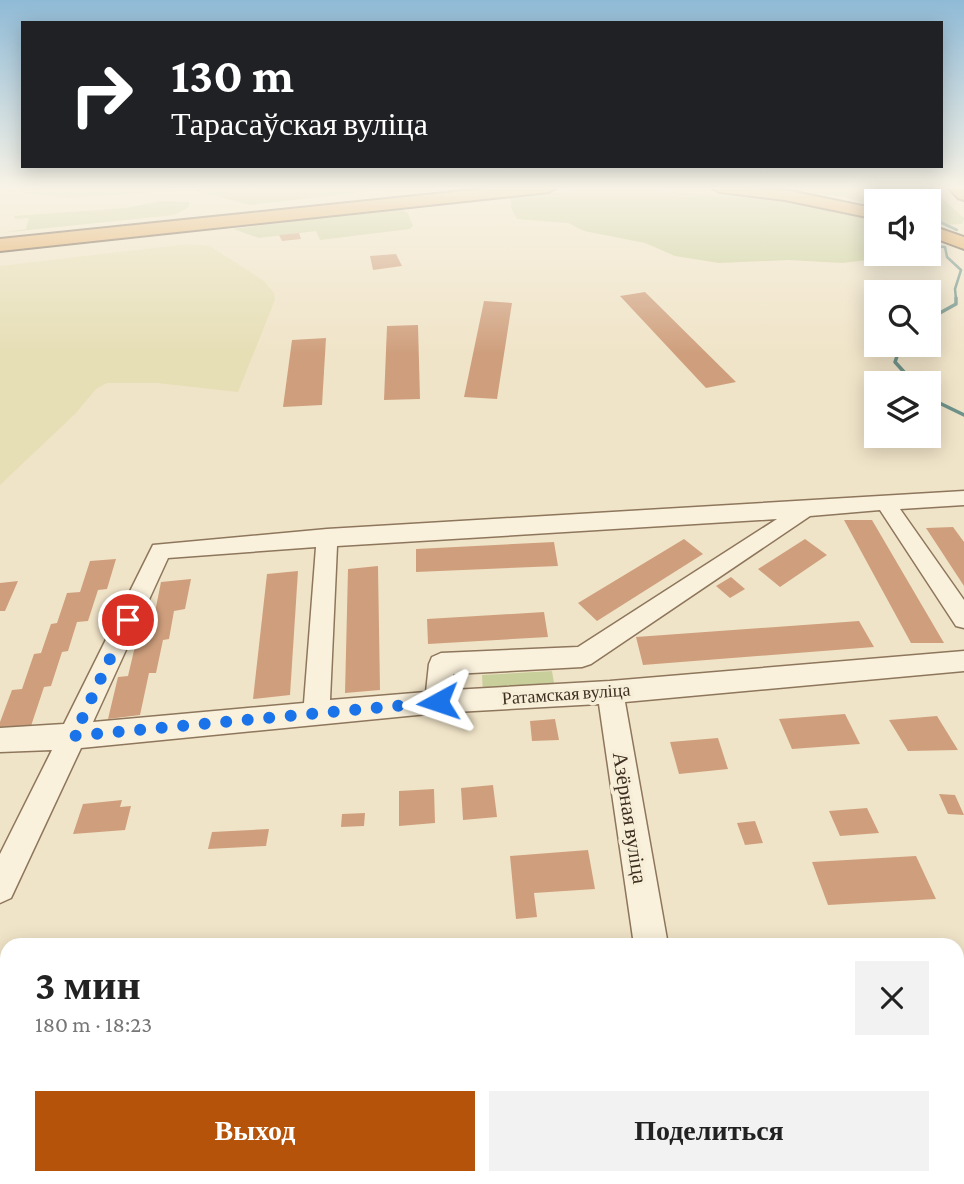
<!DOCTYPE html>
<html lang="ru">
<meta charset="utf-8">
<style>
:root{--surface:#fff;--page:#f2f2f2;--text:#222;--muted:#767676;--accent:#b45309}
body{margin:0;font-family:"Crimson Pro",serif;background:var(--page);color:var(--text);height:100vh;display:flex;flex-direction:column;font-size:26px;white-space:nowrap}
*{box-sizing:border-box;margin:0}
p{font-size:23px;color:var(--muted)}
.icon{flex:none;width:38px;height:38px;fill:none;stroke:currentColor;stroke-width:2;stroke-linecap:round;stroke-linejoin:round}
.map{position:relative;flex:1;overflow:hidden}
.side{position:absolute;left:0px;top:938px;width:964px;height:247px;display:flex;flex-direction:column;background:var(--surface);border-radius:21px 21px 0 0;box-shadow:0 4px 18px #0003}
.side>*{flex:none}
.banner{position:absolute;left:21px;top:21px;width:922px;height:147px;border-radius:0px;box-shadow:0 4px 18px #0003;background:#202124;color:#fff;overflow:hidden}
.buttons{position:absolute;left:864px;top:189px;display:grid;gap:14px}
.buttons a{display:grid;place-items:center;width:77px;height:77px;border-radius:0px;background:var(--surface);box-shadow:0 4px 18px #0003;font-size:35px}
.pin{position:absolute;display:grid;place-items:center;width:60px;height:60px;color:#fff;margin:-30px;border:4px solid #fff;border-radius:50%;box-shadow:0 2px 7px #0007}
.me{position:absolute;width:77px;margin:-38px;rotate:265deg;stroke-linejoin:round;filter:drop-shadow(0 0 5px #0008)}
.turn{display:flex;align-items:center;gap:24px;height:147px;padding:0 35px;font-size:32px}
.turn .icon{width:91px;height:91px;stroke-width:2.5}
.turn b{display:block;font-size:49px;line-height:60px}
.round{display:grid;place-items:center;flex:none;width:74px;height:74px;border-radius:0px;background:var(--page)}
.summary{display:flex;align-items:center;justify-content:space-between;height:119px;padding:0 35px}
h1{font-size:42px;font-weight:700;line-height:52px}
.cta{display:flex;gap:14px;margin-top:auto;padding:14px 35px}
.cta a{flex:1;height:80px;border-radius:0px;background:var(--accent);color:#fff;font-size:28px;font-weight:700;line-height:80px;text-align:center}
.cta a+a{background:var(--page);color:var(--text)}
.map>svg:first-child{display:block}
.farmland{fill:#e6deb5}
.green{fill:#c9cf9b}
.lines{fill:none;stroke-linecap:round;stroke-linejoin:round}
.stream-far1{stroke:#6f938a;stroke-width:2.5}
.stream{stroke:#6f938a;stroke-width:3.5}
.building{fill:#cf9f7d}
.minor-casing{stroke:#8d765c;stroke-width:3}
.highway-casing{stroke:#5b4430;stroke-width:4}
.minor{fill:#faf1dc;fill-rule:evenodd}
.highway{fill:#e0a458;fill-rule:evenodd}
.route{stroke:#1a73e8;stroke-width:12;stroke-dasharray:0 21.6}
.labels{text-anchor:middle;dominant-baseline:central;stroke-width:7;stroke-linejoin:round;paint-order:stroke}
.street-label{font-size:18px;fill:#3d2e20;stroke:#f7eed8}
.near-street-label{font-size:21px;fill:#3d2e20;stroke:#f7eed8}
</style>
<div class="map">
<svg width="964" height="1184" viewBox="0 0 964 1184">
<rect width="100%" height="100%" fill="#f0e4c8"/>
<!-- farmland -->
<path class="farmland" d="M187,244L210,246L264,281L274,293L275,300L238,392L157,383H107L96,389L76,413L0,485V266Z"/>
<!-- green -->
<g class="green">
<path d="M0,187H406L250,205L193,190L67,198L0,190Z"/>
<path d="M765,187H929L964,218L962,224L941,225L929,222V201H877V208L844,197Z"/>
<path d="M583,190C680,190 782,196 877,220V254H882L867,260L843,263L788,260L719,263L675,256L645,243L584,231L568,223L517,219L511,208V198Z"/>
<path d="M160,201L189,202V207L174,215L0,233L26,229L29,218L15,219L14,216L126,208Z"/>
<path d="M399,208L408,213L413,226L410,229L320,240L316,231L259,238L233,229Z"/>
<path d="M552,671L555,689L483,693L482,675Z"/>
</g>
<g class="lines">
<!-- stream-far1 -->
<g class="stream-far1">
<path d="M871,187L874,192L898,201"/>
<path d="M929,217L957,230"/>
<path d="M929,246L945,247L947,257L961,270L955,289L956,299"/>
</g>
<!-- stream -->
<g class="stream">
<path d="M929,319L956,304V298"/>
<path d="M901,345L895,362L914,383"/>
<path d="M929,398L964,415"/>
</g>
</g>
<!-- building -->
<g class="building">
<path d="M299,233L301,239L282,241L279,235Z"/>
<path d="M396,254L402,266L373,270L370,256Z"/>
<path d="M645,292L736,382L706,388L620,296Z"/>
<path d="M484,301L512,303L497,399L464,397Z"/>
<path d="M418,325L420,399L384,400L387,326Z"/>
<path d="M326,338L322,405L283,407L292,340Z"/>
<path d="M844,520H872L944,643H911Z"/>
<path d="M953,527L964,542V586L926,528Z"/>
<path d="M684,539L703,554L597,621L578,603Z"/>
<path d="M805,539L827,555L780,587L758,569Z"/>
<path d="M554,542L558,566L416,572V549Z"/>
<path d="M116,559L107,589L98,590L88,621L77,622L68,651L62,652L51,686L44,687L30,729L0,733V722L12,690L22,689L34,654L41,653L51,624L57,623L67,593L80,592L90,561Z"/>
<path d="M378,566L380,690L345,693L348,569Z"/>
<path d="M298,571L290,695L253,699L267,574Z"/>
<path d="M731,577L745,589L730,598L716,586Z"/>
<path d="M191,579L185,609L174,611L169,639L163,640L156,673H149L140,715L108,719L118,677L128,676L136,642L142,641L149,612H155L161,582Z"/>
<path d="M18,581L5,611H0V583Z"/>
<path d="M544,612L548,637L428,644L427,619Z"/>
<path d="M859,621L874,647L643,665L636,637Z"/>
<path d="M845,714L860,744L792,749L779,719Z"/>
<path d="M937,716L958,750L908,751L889,720Z"/>
<path d="M555,719L559,740L532,741L530,721Z"/>
<path d="M718,738L728,769L679,774L670,742Z"/>
<path d="M493,785L497,817L463,820L461,788Z"/>
<path d="M434,789L435,823L399,826V791Z"/>
<path d="M939,794L955,795L964,815L948,814Z"/>
<path d="M122,800L120,807L131,806L125,830L73,834L83,804Z"/>
<path d="M867,808L879,833L840,836L829,811Z"/>
<path d="M365,813L364,826L341,827L342,814Z"/>
<path d="M755,821L763,843L745,845L737,823Z"/>
<path d="M269,829L266,846L208,849L212,832Z"/>
<path d="M588,850L595,889L534,893L537,917L516,919L510,856Z"/>
<path d="M916,856L936,899L828,905L812,862Z"/>
<path d="M957,968L964,982V1016L957,1017Z"/>
<rect x="0" y="1031" width="7" height="52"/>
</g>
<g class="lines">
<!-- minor casing -->
<g class="minor-casing">
<g id="minor">
<path d="M964,491V505L900,509L964,600V628L956,626L880,510L810,516L591,664L582,667L453,674L452,690L610,681L964,651V671L625,702L668,945H634L599,704L438,713L81,748L11,898L0,903V854L52,750L0,752V728L64,724L153,545L327,529ZM777,519L578,647L441,653L432,657L429,664L426,692L330,700L337,546ZM316,547L304,703L93,722L168,558Z"/>
<rect x="957" y="1058" width="7" height="36"/>
<rect x="0" y="1104" width="7" height="38"/>
<path d="M340,1178H380L379,1184H339Z"/>
<path d="M412,1178H462L465,1184H415Z"/>
<path d="M676,1178H716L718,1184H678Z"/>
</g>
</g>
<!-- highway casing -->
<g class="highway-casing">
<g id="highway">
<path d="M502,187H557L549,192L0,251V239Z"/>
<path d="M711,187L785,190L877,209V219L785,200L719,192Z"/>
<path d="M948,187H964V200L958,198Z"/>
<path d="M929,225L964,237V249L929,236Z"/>
</g>
</g>
<!-- minor -->
<use href="#minor" class="minor"/>
<!-- highway -->
<use href="#highway" class="highway"/>
</g>
<!-- sky -->
<linearGradient id="sky" x2="0" y2="1"><stop stop-color="#8fbad6"/><stop offset="0.53" stop-color="#f8f3e6"/><stop offset="1" stop-color="#f8f3e6" stop-opacity="0"/></linearGradient>
<rect width="964" height="353" fill="url(#sky)"/>
<g class="lines">
<!-- route -->
<path class="route" d="M128,620L74,736L438,702"/>
</g>
<g class="labels">
<!-- street labels -->
<g class="street-label">
<text transform="translate(566 694) rotate(-4)">Ратамская вуліца</text>
</g>
<!-- near-street labels -->
<g class="near-street-label">
<text transform="translate(630 818) rotate(81)">Азёрная вуліца</text>
</g>
</g>
</svg>
<div class="buttons">
<a><svg class="icon" aria-label="sound" viewBox="0 0 24 24"><path d="M4 9h4l5-4v14l-5-4H4zM17 9q2 3 0 6"/></svg></a>
<a><svg class="icon" aria-label="search" viewBox="0 0 24 24"><circle cx="10" cy="10" r="6"/><path d="M15 15l6 6"/></svg></a>
<a><svg class="icon" aria-label="layers" viewBox="0 0 24 24"><path d="M12 4l9 5-9 5-9-5zM3 14l9 5 9-5"/></svg></a>
</div>
<div class="pin" style="left:128px;top:620px;background:#d93025"><svg class="icon" aria-label="arrive" viewBox="0 0 24 24"><path d="M6 21V4h12l-3 4 3 4H6"/></svg></div>
<svg class="me" style="left:438px;top:702px" viewBox="-20 -20 40 40"><path d="M0-17L14 15 0 8-14 15z" fill="#1a73e8" stroke="#fff" stroke-width="4"/></svg>
<div class="banner">
<div class="turn"><svg class="icon" aria-label="right" viewBox="0 0 24 24"><path d="M7 20v-9h11M14 6l5 5-5 5"/></svg><div><b>130 m</b>Тарасаўская вуліца</div></div>
</div>
<section class="side">
<div class="summary"><div><h1>3 мин</h1><p>180 m · 18:23</p></div><a class="round"><svg class="icon" aria-label="close" viewBox="0 0 24 24"><path d="M6 6l12 12M18 6L6 18"/></svg></a></div>
<div class="cta"><a>Выход</a><a>Поделиться</a></div>
</section>
</div>
